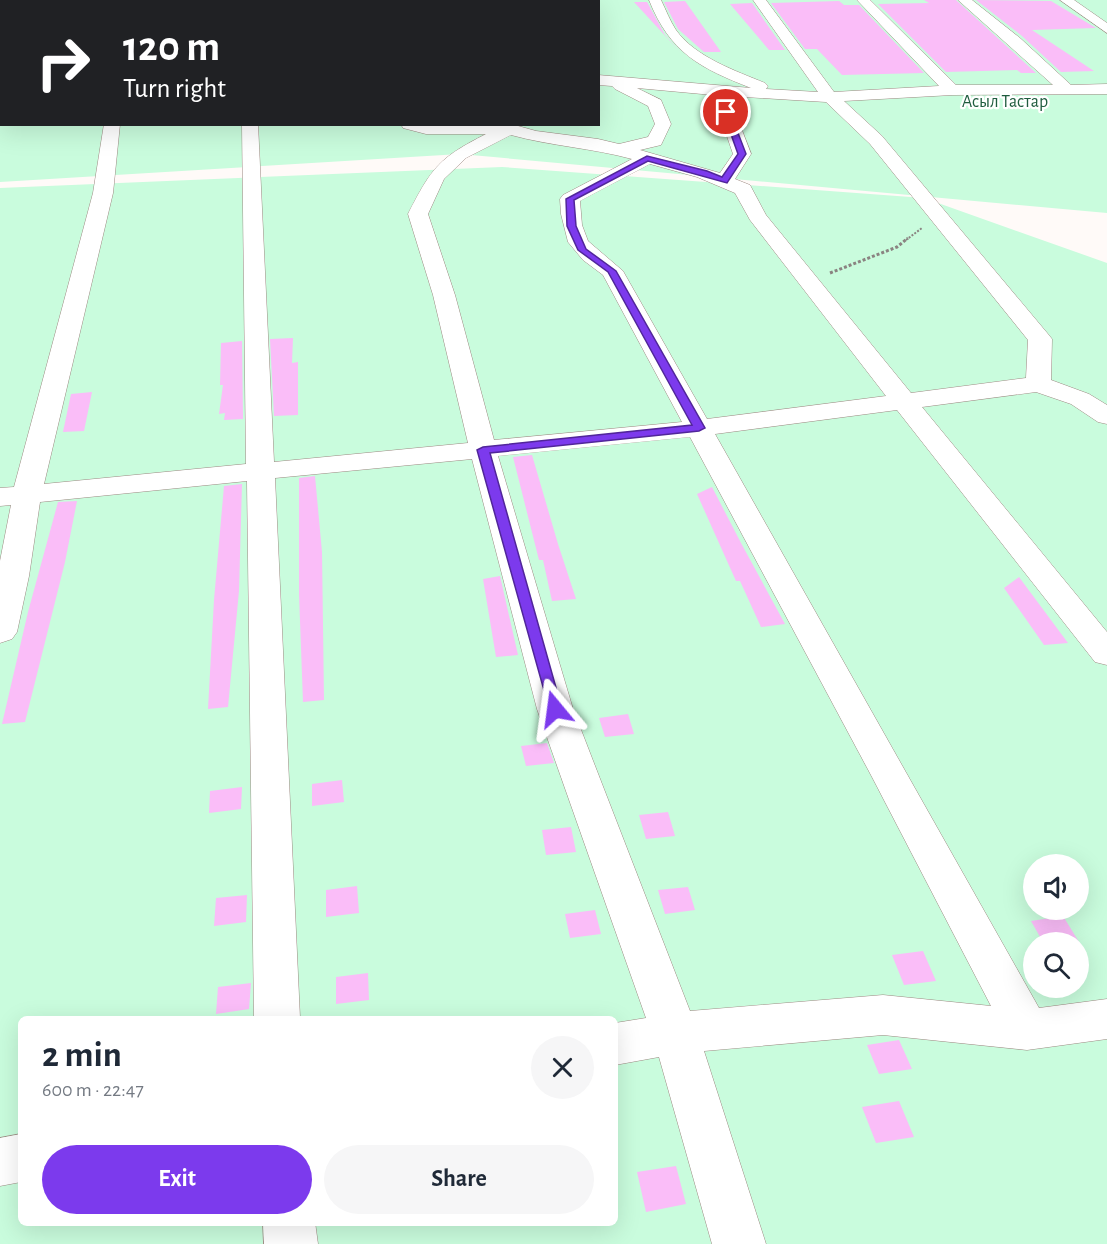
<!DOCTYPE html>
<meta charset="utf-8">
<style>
:root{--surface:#fff;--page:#f6f6f7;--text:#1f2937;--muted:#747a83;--accent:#7c3aed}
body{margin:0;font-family:"Alegreya Sans",sans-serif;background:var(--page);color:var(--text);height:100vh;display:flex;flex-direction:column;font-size:22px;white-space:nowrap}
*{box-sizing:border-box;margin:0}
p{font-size:20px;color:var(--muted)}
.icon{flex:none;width:33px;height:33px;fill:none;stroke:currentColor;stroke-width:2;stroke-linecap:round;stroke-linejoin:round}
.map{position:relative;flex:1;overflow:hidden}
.side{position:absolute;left:18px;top:1016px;width:600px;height:210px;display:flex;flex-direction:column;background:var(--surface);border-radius:9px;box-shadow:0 6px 24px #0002}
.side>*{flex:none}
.banner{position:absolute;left:0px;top:0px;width:600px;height:126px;box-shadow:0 6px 24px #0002;background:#202124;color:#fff;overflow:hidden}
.fabs{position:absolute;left:1023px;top:854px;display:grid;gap:12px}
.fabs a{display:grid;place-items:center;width:66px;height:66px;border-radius:50%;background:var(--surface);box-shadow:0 6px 24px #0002;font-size:30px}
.pin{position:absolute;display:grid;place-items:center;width:51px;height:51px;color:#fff;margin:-26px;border:3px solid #fff;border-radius:50%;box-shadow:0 2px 6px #0007}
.me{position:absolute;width:66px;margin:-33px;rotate:344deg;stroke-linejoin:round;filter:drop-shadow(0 0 4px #0008)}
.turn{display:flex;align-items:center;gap:21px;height:126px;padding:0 24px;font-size:27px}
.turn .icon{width:78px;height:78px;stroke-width:2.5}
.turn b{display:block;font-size:42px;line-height:51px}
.round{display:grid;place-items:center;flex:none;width:63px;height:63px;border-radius:32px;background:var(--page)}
.head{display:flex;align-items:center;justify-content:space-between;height:102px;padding:0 24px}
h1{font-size:36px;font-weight:600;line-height:45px}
.primary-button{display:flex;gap:12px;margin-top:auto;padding:12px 24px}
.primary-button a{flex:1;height:69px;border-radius:36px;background:var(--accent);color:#fff;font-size:24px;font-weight:600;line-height:69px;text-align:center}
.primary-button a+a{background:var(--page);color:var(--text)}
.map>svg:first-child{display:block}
.green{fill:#c9fcdd;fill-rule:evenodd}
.building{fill:#fabdf8}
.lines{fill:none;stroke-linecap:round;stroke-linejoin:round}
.minor-casing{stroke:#9d8982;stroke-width:1}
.path-far1{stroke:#8a8381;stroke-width:2;stroke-dasharray:2 1.5;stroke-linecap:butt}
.path{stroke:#8a8381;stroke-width:3;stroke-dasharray:3 2;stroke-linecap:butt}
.minor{fill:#fff;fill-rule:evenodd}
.route{fill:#7c3aed;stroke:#51269a;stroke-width:1.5}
.labels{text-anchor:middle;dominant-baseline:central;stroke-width:4.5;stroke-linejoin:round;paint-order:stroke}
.far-park-label{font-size:18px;fill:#1f5c3e;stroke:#fff}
</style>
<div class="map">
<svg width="1107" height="1244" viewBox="0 0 1107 1244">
<rect width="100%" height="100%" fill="#fffaf8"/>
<!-- green -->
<g class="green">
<path d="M0,0H1107V213L460,154L0,182ZM2,2H598V124H2Z"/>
<path d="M502,167L924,198L1107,263V1244H0V188ZM1034,864H1078V909H1034ZM1034,942H1078V987H1034ZM21,1018H615V1222H21Z"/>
</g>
<!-- building -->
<g class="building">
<path d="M924,0H956L1036,73H1021L1017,70L946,72L878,4L929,3Z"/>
<path d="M976,0L1051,1L1096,28L1032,30L1094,71L1061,72L1022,36Z"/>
<path d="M685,1L721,52H704L678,29L664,2Z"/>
<path d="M839,1L844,5H859L924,73L842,75L817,49H805L771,3Z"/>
<path d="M634,2H647L665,35L681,53Z"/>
<path d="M752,3L785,50H769L730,4Z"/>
<path d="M293,338L292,363L298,362V415L274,416L270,339Z"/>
<path d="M242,341L243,419L224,420L225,413L219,414L223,385H220L221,343Z"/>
<path d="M92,392L84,431L63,432L71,394Z"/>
<path d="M532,455L558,544L576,599L552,601L543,560H539L513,457Z"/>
<path d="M315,476L322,552L324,700L303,702L299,594V478Z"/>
<path d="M242,484L239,591L228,707L208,709L214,600L224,486Z"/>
<path d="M712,487L741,543L785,624L761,627L740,581H736L697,494Z"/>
<path d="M77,501L65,562L25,722L2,724L28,612L58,502Z"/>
<path d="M500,576L518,655L496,657L483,579Z"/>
<path d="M1019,577L1068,643L1044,645L1004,588Z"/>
<path d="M628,714L634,734L605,737L599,718Z"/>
<path d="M547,743L554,763L526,766L521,746Z"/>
<path d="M342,780L344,802L312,806V784Z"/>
<path d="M242,787L241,809L209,813L210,791Z"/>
<path d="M668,812L675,836L646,839L639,815Z"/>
<path d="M571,827L576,852L546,855L542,830Z"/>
<path d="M357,886L359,913L326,917V890Z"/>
<path d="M688,887L695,910L665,914L658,890Z"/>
<path d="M247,895L246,922L214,926L216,898Z"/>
<path d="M595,910L601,934L570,938L565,914Z"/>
<path d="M1063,916L1079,942H1043L1031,921Z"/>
<path d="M923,951L936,981L904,985L892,955Z"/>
<path d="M368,973L369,1000L336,1004V977Z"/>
<path d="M251,983L249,1009L216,1014L218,987Z"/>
<path d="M899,1040L912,1069L879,1074L867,1045Z"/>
<path d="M899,1101L914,1137L876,1143L862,1107Z"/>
<path d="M676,1166L686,1204L646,1212L637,1172Z"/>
</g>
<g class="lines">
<!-- minor casing -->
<g class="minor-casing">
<g id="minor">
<path d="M37,0H49L36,2Z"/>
<path d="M132,0H144L131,2Z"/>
<path d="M242,0H254L241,2Z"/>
<rect x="338" y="0" width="12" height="2"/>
<rect x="437" y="0" width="12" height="2"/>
<rect x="539" y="0" width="12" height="2"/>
<path d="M649,0H661C666,10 670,21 676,30C695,57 736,71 765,83L768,86L766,89L818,92L753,0H766L834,92L939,86L857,0H870L956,85H1053L958,0H972L1020,38L1071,85L1107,84V94L952,95L844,101L882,136L1048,334L1052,339L1051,380L1089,394L1107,405V424L1098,422L1071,404L1036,392L922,407L1107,632V665L1095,662L897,410L715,434L1039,1008L1107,999V1039L1027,1050L883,1035L704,1051L766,1244H712L659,1057L615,1065V1023L646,1018L537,709L472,459L275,478L300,1018H254L247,481L40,502L29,576L17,632L12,639L0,643V561L11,505L0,506V488L14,487L93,193L104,124H120L113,193L44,484L246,464L242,124H258L274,462L468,443L433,295L408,214C432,167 439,158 486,134H426L403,128L401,124H511L536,131L598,139L619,144L648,137L655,124L648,106L615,89L612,86L598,85V75L751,88C700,68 670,53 649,0ZM637,88L713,95L733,154L720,173L640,150L661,145L671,124L661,100ZM729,96L826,102L870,144L1028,340L1026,378L911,393L766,215L750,185L735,179L751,154ZM511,135C551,146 592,148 632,159L563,195L560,199L561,214L568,242L583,260L603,275L682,422L494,440L455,295L428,214L444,179L466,158ZM650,164L697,177L735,193L750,220L886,396L707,419L623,271L588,241L582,225L580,201ZM690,437L872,777L991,1006L883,995L690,1011L573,709L498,456Z"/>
<path d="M1060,0H1074L1107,23V33Z"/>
<path d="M0,49H2L0,66Z"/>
<rect x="0" y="82" width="2" height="10"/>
<path d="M21,1134V1182L0,1186V1138Z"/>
<path d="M263,1222H315L318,1244H264Z"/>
</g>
</g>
<!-- path-far1 -->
<path class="path-far1" d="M906,240L922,228"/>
<!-- path -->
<path class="path" d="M830,273L897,247L908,238"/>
<!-- minor -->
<use href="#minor" class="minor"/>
</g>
<!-- route -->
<path class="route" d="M726,110L730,112L746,154L727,183L648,161L574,200L576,226L586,249L616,271L705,428L699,431L490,453L562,709L555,714L550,712L477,450L483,447L692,425L608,272L578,250L567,226L566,199L647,156L707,171L722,177L738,154L723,112Z"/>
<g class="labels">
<!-- far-park labels -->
<g class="far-park-label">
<text x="1005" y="102">Асыл Тастар</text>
</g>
</g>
</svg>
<div class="fabs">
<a><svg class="icon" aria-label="sound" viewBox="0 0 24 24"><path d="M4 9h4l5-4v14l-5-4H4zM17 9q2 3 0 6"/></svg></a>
<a><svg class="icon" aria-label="search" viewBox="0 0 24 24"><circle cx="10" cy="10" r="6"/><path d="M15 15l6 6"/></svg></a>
</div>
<div class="pin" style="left:726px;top:112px;background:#d93025"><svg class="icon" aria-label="arrive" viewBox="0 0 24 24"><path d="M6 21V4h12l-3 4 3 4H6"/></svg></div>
<svg class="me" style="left:555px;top:709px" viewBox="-20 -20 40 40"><path d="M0-17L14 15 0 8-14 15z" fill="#7c3aed" stroke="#fff" stroke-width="4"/></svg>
<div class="banner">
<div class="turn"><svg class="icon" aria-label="right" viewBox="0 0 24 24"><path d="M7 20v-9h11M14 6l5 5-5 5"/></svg><div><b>120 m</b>Turn right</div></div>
</div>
<section class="side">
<div class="head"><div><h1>2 min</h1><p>600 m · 22:47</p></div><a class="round"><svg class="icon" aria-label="close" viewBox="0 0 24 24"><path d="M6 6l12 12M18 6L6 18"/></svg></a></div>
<div class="primary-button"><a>Exit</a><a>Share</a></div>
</section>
</div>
